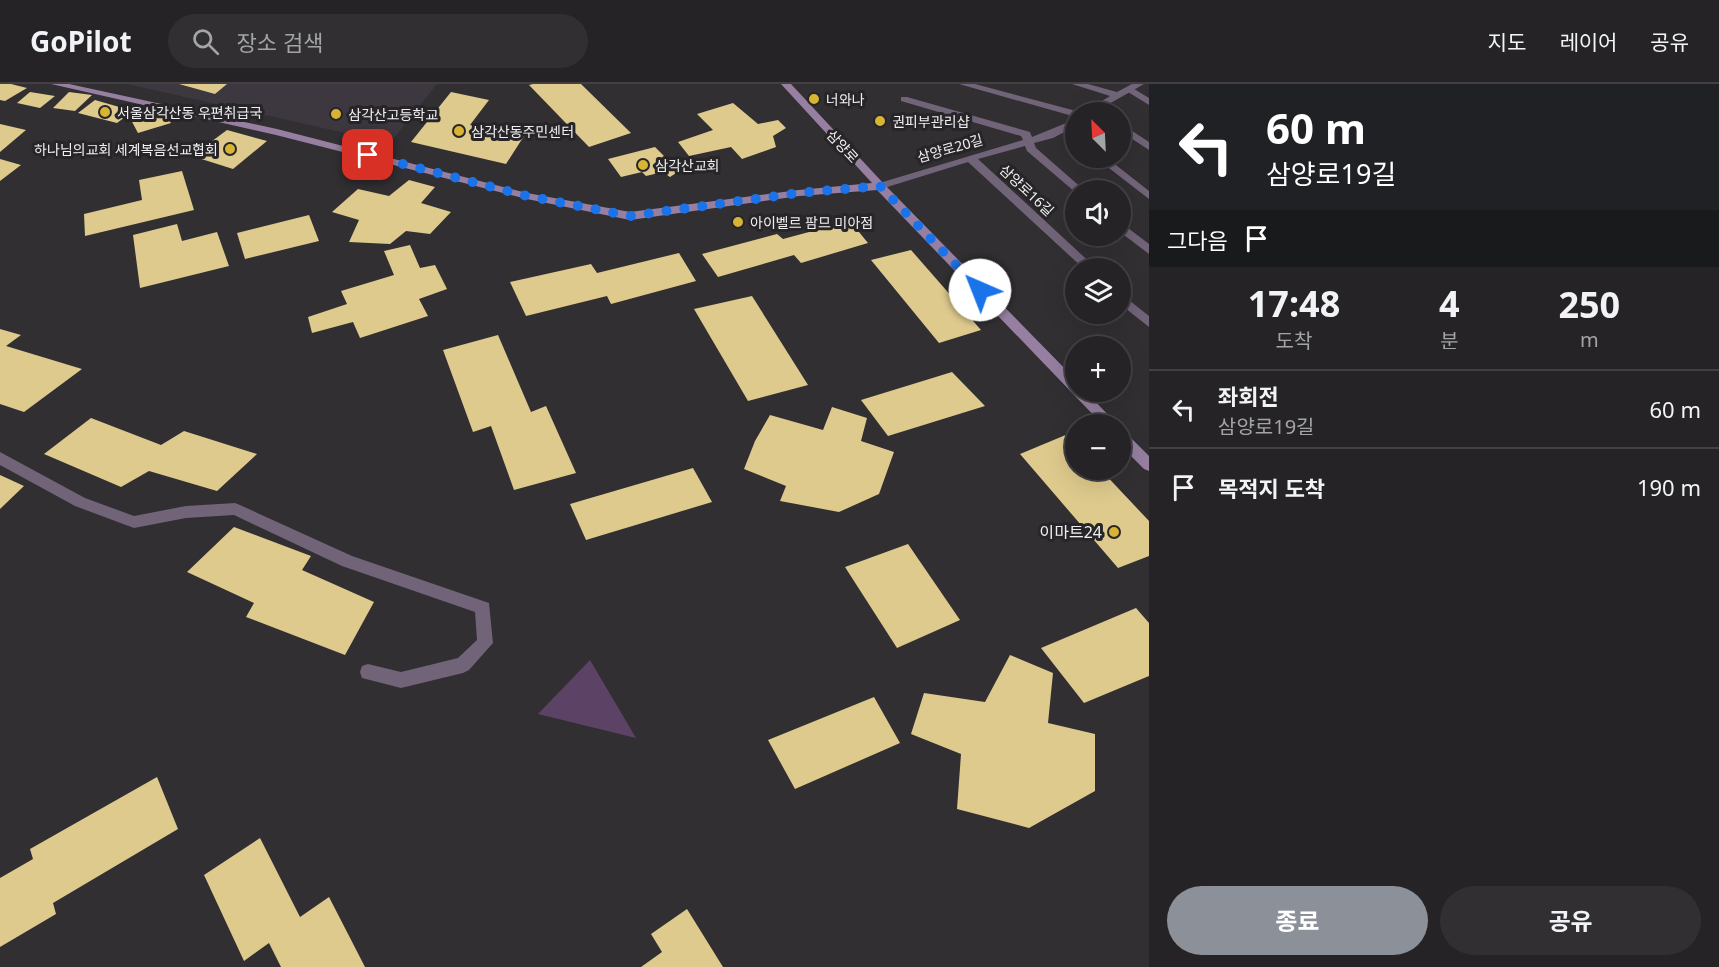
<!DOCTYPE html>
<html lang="ko">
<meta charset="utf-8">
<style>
:root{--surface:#252326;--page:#312f32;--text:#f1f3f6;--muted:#a3a4a7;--line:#424043;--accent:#8c9099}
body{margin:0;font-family:"Noto Sans","Noto Sans KR",sans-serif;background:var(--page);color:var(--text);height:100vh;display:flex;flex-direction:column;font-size:22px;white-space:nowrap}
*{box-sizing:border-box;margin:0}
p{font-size:20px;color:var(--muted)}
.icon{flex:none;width:33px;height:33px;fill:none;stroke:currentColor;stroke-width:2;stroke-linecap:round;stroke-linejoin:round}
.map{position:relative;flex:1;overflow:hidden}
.panel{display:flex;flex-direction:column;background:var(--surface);width:570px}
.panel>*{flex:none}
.hud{background:#202124;color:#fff;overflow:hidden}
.needle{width:39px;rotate:336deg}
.controls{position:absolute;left:1065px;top:18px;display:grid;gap:12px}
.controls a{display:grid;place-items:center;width:66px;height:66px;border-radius:50%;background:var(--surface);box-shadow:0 6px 24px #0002,0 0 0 2px var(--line);font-size:30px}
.pin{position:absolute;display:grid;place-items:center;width:51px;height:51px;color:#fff;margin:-26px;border-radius:12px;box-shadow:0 3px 9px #0006}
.me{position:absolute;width:66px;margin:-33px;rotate:316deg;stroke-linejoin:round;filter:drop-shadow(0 0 4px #0008)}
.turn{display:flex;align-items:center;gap:21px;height:126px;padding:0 18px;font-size:27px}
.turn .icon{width:78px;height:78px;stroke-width:2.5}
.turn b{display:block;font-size:42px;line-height:51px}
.then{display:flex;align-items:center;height:57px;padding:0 18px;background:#0003;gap:12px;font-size:22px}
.eta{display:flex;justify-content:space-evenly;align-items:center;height:102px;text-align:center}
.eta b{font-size:36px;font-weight:700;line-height:42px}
.primary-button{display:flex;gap:12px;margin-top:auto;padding:12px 18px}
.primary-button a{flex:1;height:69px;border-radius:36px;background:var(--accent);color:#fff;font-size:24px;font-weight:700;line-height:69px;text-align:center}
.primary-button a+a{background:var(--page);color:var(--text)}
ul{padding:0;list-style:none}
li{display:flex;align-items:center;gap:18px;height:78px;padding:0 18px;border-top:2px solid var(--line)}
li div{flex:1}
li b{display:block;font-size:22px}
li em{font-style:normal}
header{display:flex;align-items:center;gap:36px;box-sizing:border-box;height:84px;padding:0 30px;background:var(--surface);border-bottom:2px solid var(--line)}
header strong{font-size:28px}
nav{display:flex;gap:33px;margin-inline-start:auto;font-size:21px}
.search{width:420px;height:54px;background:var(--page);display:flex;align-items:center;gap:15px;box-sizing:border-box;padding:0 21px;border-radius:33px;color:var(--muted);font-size:22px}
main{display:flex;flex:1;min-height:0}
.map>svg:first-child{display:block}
.built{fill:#3d3840}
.green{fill:#5c4366}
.building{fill:#deca8d}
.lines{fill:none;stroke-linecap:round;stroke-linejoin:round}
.lane{fill:#716378;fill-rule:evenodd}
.street{fill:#716378;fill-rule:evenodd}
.secondary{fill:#967fa0;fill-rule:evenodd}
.route{stroke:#1a73e8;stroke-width:10;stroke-dasharray:0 18}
.poi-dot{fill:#d8b434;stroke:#272528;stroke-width:2}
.labels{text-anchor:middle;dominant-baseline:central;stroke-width:6;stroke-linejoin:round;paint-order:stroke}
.far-poi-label{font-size:14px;fill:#f0eff1;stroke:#272528;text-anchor:start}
.far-street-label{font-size:14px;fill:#f0eff1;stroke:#272528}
.poi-label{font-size:16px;fill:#f0eff1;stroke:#272528;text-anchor:end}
</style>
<header>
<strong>GoPilot</strong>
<div class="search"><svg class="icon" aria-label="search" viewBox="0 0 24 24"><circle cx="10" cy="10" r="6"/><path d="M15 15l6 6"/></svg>장소 검색</div>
<nav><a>지도</a><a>레이어</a><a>공유</a></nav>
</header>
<main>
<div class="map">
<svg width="1149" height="883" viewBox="0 0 1149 883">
<rect width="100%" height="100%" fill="#312f32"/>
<!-- built -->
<path class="built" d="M127,0H437L390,59Z"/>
<!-- green -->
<path class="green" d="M590,576L636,654L538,630Z"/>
<!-- building -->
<g class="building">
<path d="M0,0H11L27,4L5,17L0,16Z"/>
<path d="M179,0H227L215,10Z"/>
<path d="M533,0H581L631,49L589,63L529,1Z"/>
<path d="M30,8L55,12L40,24L17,19Z"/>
<path d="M69,8L92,11L75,27L53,24Z"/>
<path d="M451,8L489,16L470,41L524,52L506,80L411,58Z"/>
<path d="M95,16L133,27L117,39L78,29Z"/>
<path d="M733,19L758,40L778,36L786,44L773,52L776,63L742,75L731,63L689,72L678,58L713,46L697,30Z"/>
<path d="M162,25L171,39L138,49L130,34Z"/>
<path d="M0,40L26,46L0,68Z"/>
<path d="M227,46L267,57L233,85L192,72Z"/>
<path d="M655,63L679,87L670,93L663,88L646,92L642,88L621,93L608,75Z"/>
<path d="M0,75L21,81L0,97Z"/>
<path d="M182,87L194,126L85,152L84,130L142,116L139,96Z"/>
<path d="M409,96L435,103L421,119L451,128L430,150L406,147L390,160L349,158L359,136L332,128L358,105L389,112Z"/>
<path d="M309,131L319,157L245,175L237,149Z"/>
<path d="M850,137L868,159L801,179L794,171L718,193L702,170L777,150L783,155Z"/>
<path d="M177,140L182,157L217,148L229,182L140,204L133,151Z"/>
<path d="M410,161L420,184L435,181L447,205L419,215L428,232L360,254L353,238L312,249L308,233L347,220L341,207L394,191L384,167Z"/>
<path d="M911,166L981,246L939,259L871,176Z"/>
<path d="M679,169L696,197L611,220L607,212L526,232L510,198L591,180L597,189Z"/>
<path d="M752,212L808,301L748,317L694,225Z"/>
<path d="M0,245L21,251L6,262L82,285L24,328L0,320Z"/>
<path d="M498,251L531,328L546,322L576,389L514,406L491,342L473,348L443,266Z"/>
<path d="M952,288L985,322L888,352L861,316Z"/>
<path d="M832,323L867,334L861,357L894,368L879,410L839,428L780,417L786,402L744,385L755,357L770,331L823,346Z"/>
<path d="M91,334L161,361L184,347L257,370L217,407L149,387L121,403L44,370Z"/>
<path d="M1068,350L1076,358V386H1101L1149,437V472L1118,484L1020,370Z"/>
<path d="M693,384L712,418L586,456L570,420Z"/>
<path d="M0,391L24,402L0,425Z"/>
<path d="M234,443L311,472L302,486L374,518L345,571L246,533L254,519L187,488Z"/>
<path d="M908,460L960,536L897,564L845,483Z"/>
<path d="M1136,524L1149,539V592L1084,619L1041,564Z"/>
<path d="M1010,571L1053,589L1048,639L1095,650V707L1029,744L957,725L961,670L911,650L924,609L985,618Z"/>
<path d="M874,613L900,659L795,705L768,656Z"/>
<path d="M157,693L178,745L53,819L56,830L0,863V794L33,775L30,765Z"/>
<path d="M260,754L300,833L329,813L365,883H281L269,859L244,877L204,791Z"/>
<path d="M687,825L723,883H641L662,868L651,850Z"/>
</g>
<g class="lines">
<!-- lane -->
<g class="lane">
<path d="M1131,3L1149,14V21L1128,8L1126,6Z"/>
<path d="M1120,39L1149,58V66L1120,47Z"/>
</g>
<!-- street -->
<g class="street">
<path d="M959,0H975L1080,28H1076V33Z"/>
<path d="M1072,0H1088L1117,8L1132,0H1144L1095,28H1084L1110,12Z"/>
<path d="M901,13H907L1030,48L1032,53L1076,35V42L1053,54L1034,59L1036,64L1084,106L1075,108L1027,67L1025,62L978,75L1096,184H1083L968,78L884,104H876V100L1023,56L1021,52L901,17Z"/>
<path d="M1096,74H1107L1149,107V115Z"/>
<path d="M1120,138L1149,160V170L1120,148Z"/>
<path d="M1120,209L1149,232V243L1120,220Z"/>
<path d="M0,368L85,414L134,432L186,422L235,419L240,421L352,472L489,519L493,559L469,586L463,589L401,604L362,594L360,588L362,582L368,580L401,588L458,574L477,556L475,528L342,482L234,431L186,434L134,444L75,422L0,381Z"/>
</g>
<!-- secondary -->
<g class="secondary">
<path d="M51,0H69L277,45L527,109L630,128L799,106L872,99L781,0H791L884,100L1076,296V308H1086L1117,340H1102L877,106L799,112L630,136L527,115L276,51Z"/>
<path d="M1120,347L1125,348L1149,372V387L1144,385L1120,361Z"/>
</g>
</g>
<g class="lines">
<!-- route -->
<path class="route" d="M368,71L527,112L630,132L799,109L880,102L980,206"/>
</g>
<!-- markers -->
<g class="poi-dot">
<circle cx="814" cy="15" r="6"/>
<circle cx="105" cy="28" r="6"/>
<circle cx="336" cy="30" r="6"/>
<circle cx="880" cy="37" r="6"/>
<circle cx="459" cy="47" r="6"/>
<circle cx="230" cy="65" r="6"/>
<circle cx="643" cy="81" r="6"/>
<circle cx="738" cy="138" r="6"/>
<circle cx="1114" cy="448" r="6"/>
</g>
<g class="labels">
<!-- far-poi labels -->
<g class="far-poi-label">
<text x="826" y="15">너와나</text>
<text x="117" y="28">서울삼각산동 우편취급국</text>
<text x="348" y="30">삼각산고등학교</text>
<text x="892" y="37">권피부관리샵</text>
<text x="471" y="47">삼각산동주민센터</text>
<text x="218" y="65" text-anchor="end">하나님의교회 세계복음선교협회</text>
<text x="655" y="81">삼각산교회</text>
<text x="750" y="138">아이벨르 팜므 미아점</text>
</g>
<!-- far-street labels -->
<g class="far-street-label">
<text transform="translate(843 62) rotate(47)">삼양로</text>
<text transform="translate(950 64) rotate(-16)">삼양로20길</text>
<text transform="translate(1027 106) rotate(43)">삼양로16길</text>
</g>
<!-- poi labels -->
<g class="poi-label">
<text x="1102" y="448">이마트24</text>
</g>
</g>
</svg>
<div class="controls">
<a><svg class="needle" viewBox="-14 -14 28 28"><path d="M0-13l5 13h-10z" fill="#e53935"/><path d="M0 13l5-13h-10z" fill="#a3a4a7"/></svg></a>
<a><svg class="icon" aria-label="sound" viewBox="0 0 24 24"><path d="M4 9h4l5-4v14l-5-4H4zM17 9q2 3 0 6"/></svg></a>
<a><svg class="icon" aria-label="layers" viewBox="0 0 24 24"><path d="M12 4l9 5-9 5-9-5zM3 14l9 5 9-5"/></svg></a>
<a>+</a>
<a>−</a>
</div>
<div class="pin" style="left:368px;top:71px;background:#d93025"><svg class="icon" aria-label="arrive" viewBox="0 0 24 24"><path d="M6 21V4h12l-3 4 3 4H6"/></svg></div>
<svg class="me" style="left:980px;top:206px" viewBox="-20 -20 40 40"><circle r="19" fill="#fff"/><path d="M0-13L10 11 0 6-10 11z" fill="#1a73e8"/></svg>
</div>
<section class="panel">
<div class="hud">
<div class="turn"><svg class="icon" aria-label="left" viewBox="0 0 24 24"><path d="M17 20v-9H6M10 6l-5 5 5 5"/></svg><div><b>60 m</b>삼양로19길</div></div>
<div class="then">그다음<svg class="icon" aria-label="arrive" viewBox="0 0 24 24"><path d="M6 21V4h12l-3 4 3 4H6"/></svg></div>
</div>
<div class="eta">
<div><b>17:48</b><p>도착</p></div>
<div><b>4</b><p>분</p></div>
<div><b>250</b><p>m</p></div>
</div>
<ul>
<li><svg class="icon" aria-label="left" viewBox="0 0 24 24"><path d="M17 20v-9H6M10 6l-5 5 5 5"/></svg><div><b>좌회전</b><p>삼양로19길</p></div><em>60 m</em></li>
<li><svg class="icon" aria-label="arrive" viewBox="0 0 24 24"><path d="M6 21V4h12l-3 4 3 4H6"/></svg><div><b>목적지 도착</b></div><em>190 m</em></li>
</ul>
<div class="primary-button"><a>종료</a><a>공유</a></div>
</section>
</main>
